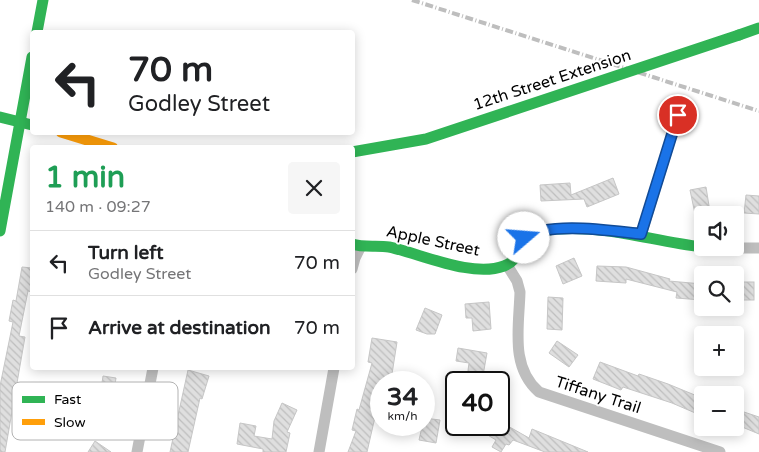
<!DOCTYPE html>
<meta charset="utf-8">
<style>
:root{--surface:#fff;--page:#f6f6f6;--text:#202124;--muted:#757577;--line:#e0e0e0}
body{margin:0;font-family:"Varela Round",sans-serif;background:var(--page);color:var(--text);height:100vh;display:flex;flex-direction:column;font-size:19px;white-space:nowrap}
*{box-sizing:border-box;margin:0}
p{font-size:16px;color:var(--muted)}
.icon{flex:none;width:28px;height:28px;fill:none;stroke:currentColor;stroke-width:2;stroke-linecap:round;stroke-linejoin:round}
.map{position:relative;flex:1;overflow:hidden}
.panel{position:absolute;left:30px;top:145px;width:325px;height:225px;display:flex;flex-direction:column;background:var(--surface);border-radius:5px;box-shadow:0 2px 12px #0003}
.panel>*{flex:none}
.hud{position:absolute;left:30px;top:30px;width:325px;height:105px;border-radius:5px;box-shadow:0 2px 12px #0003;background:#fff;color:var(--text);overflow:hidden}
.fabs{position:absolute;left:694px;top:206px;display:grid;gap:10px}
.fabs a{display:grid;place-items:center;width:50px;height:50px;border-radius:5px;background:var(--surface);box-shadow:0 2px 12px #0003;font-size:25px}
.speed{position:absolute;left:370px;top:371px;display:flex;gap:10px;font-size:25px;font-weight:700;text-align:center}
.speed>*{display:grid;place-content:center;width:65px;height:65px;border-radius:50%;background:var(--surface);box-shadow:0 2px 12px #0003;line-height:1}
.speed small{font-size:12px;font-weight:400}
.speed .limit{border:2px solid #111;border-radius:8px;background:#fff;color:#111}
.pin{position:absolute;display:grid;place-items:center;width:42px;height:42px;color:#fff;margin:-21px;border:2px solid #fff;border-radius:50%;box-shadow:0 1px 5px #0007}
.me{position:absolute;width:55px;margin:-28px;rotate:72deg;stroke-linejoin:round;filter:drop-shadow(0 0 4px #0008)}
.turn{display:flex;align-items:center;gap:18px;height:105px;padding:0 15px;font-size:22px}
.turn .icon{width:65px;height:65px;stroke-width:2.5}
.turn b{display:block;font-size:35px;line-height:42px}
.round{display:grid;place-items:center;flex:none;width:52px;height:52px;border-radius:5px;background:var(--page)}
.summary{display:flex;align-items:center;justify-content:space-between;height:85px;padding:0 15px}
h1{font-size:30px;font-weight:700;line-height:38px;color:#1e9e55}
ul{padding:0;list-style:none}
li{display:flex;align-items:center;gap:15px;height:65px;padding:0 15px;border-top:1px solid var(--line)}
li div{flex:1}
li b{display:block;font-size:19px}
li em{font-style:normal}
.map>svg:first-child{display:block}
.building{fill:url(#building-back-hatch);stroke:#c6c6c6}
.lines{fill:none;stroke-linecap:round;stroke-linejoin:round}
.street{stroke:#bebebe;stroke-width:11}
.fast{stroke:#30b455;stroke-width:11}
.slow{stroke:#ff9f0a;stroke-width:11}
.rail{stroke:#bebebe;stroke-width:4;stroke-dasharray:8 2.5 1 2.5;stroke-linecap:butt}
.fast-bridge{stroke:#30b455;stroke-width:11}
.route-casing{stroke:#114b97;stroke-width:12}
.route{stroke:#1a73e8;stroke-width:9}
.labels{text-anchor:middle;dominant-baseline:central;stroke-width:4;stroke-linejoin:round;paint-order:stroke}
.street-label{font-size:16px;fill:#000;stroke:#fff}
.key{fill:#fff;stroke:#b2b2b2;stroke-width:1}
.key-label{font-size:14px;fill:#000}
</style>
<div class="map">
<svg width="759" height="452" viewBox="0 0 759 452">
<defs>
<pattern id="building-back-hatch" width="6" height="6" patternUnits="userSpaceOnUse" patternTransform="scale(1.25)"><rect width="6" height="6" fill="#dfdfdf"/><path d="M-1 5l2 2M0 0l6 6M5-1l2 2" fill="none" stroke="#bebebe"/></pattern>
</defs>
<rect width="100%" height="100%" fill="#fff"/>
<!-- building -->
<g class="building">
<path d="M613,178L619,194L587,207L584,199L541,201L540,185L570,183L571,195Z"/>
<path d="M706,187L710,212L695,214L690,190Z"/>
<path d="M746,195L759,196V214L744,213Z"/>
<path d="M574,258L582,276L563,284L556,266Z"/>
<path d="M597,266L626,267L670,279L669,281L702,284V300L676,298L677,292L626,279V283L596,281Z"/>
<path d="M22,267L32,268V292L28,291L19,336L25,337L5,452H0V386L13,322L9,321L13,300L16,301Z"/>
<rect x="735" y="282" width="19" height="18"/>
<path d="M548,297L563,298L562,330L547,329Z"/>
<path d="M489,302L491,329L473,331L472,318H466L465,304Z"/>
<path d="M425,308L442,315L435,334H427L416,330Z"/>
<path d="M372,338L397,342L392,374L413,379V382H381V404H378L367,452H348L356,431L352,430L357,409L359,410L372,363L368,362Z"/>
<path d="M557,341L578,355L569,367L549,353Z"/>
<path d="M458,348L487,353L482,381L467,378L469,363L456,361Z"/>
<path d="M600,362L638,376L639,374L668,384L702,398L700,415L672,403L623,387L621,390L593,379Z"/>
<path d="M188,370L209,376L202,399L200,398L188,452H170Z"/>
<path d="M103,376L116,378L111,410L114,411L109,432L95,429L101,399H96L97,389L101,390Z"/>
<path d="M282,403L297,410L287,432L290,433L286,452H263V449L237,444L240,423L256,426L254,436L272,439L274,421Z"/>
<path d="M735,409L759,417V434L735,424Z"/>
<path d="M424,418L440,420L436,443L419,440Z"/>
<path d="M499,421L529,438L532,429L588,452H545L513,440L509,445L506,444L501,452L492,447L496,440L486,434L491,425H499Z"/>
<path d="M95,441L111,452H88Z"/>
</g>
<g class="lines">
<!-- street -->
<g class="street">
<path d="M641,235L678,115"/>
<path d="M711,248H759"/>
<path d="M507,265L517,281L520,292C519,327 510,367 539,392L720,452"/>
<path d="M352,269L355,258L360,248"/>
<path d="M137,452L153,368"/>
<path d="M319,452L334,368"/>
</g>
<!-- fast -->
<g class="fast">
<path d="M37,32L43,0"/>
<path d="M739,35L759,28"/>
<path d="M0,117L32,125"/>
<path d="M0,231L32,57"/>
<path d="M352,244C364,248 377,245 389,247C422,254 472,278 504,266C528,257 510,233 556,229C609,225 651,241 702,247"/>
</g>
<!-- slow -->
<path class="slow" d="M61,132L113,148"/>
<!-- rail -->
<path class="rail" d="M412,0L759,111"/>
<!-- fast-bridge -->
<path class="fast-bridge" d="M352,152L426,139L739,35"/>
</g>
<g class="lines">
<!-- route casing -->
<g class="route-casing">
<path id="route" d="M524,238C549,221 611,231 641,234L678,115"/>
</g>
<!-- route -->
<use href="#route" class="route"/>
</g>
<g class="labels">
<!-- street labels -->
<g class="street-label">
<text transform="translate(552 80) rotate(-18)">12th Street Extension</text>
<text transform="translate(433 241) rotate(12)">Apple Street</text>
<text transform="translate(598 395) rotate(18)">Tiffany Trail</text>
</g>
</g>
<!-- legend -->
<rect x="12" y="382" width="166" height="58" rx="8" class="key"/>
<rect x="22" y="396" width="23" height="7" fill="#30b455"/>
<rect x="22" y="419" width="23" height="6" fill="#ff9f0a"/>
<g class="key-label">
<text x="54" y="404">Fast</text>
<text x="54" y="427">Slow</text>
</g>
</svg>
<div class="fabs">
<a><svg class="icon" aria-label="sound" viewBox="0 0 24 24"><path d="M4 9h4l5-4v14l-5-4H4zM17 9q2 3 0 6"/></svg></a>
<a><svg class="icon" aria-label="search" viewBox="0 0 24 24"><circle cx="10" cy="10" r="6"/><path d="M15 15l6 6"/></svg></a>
<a>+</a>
<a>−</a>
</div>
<div class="speed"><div>34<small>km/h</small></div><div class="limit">40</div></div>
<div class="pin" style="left:678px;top:115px;background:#d93025"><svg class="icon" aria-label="arrive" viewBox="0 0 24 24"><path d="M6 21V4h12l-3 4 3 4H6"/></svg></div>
<svg class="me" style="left:524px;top:238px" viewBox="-20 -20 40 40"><circle r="19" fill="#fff"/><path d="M0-13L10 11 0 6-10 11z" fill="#1a73e8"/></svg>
<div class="hud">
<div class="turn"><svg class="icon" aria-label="left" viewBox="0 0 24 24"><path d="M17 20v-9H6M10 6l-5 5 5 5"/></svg><div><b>70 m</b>Godley Street</div></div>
</div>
<section class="panel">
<div class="summary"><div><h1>1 min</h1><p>140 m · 09:27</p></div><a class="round"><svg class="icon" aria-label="close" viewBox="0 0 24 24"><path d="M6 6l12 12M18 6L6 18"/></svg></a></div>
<ul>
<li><svg class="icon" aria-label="left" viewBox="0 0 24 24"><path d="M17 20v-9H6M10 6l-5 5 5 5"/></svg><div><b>Turn left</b><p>Godley Street</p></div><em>70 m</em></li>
<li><svg class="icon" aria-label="arrive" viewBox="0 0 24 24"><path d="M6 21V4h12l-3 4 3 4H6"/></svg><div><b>Arrive at destination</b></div><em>70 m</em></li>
</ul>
</section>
</div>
